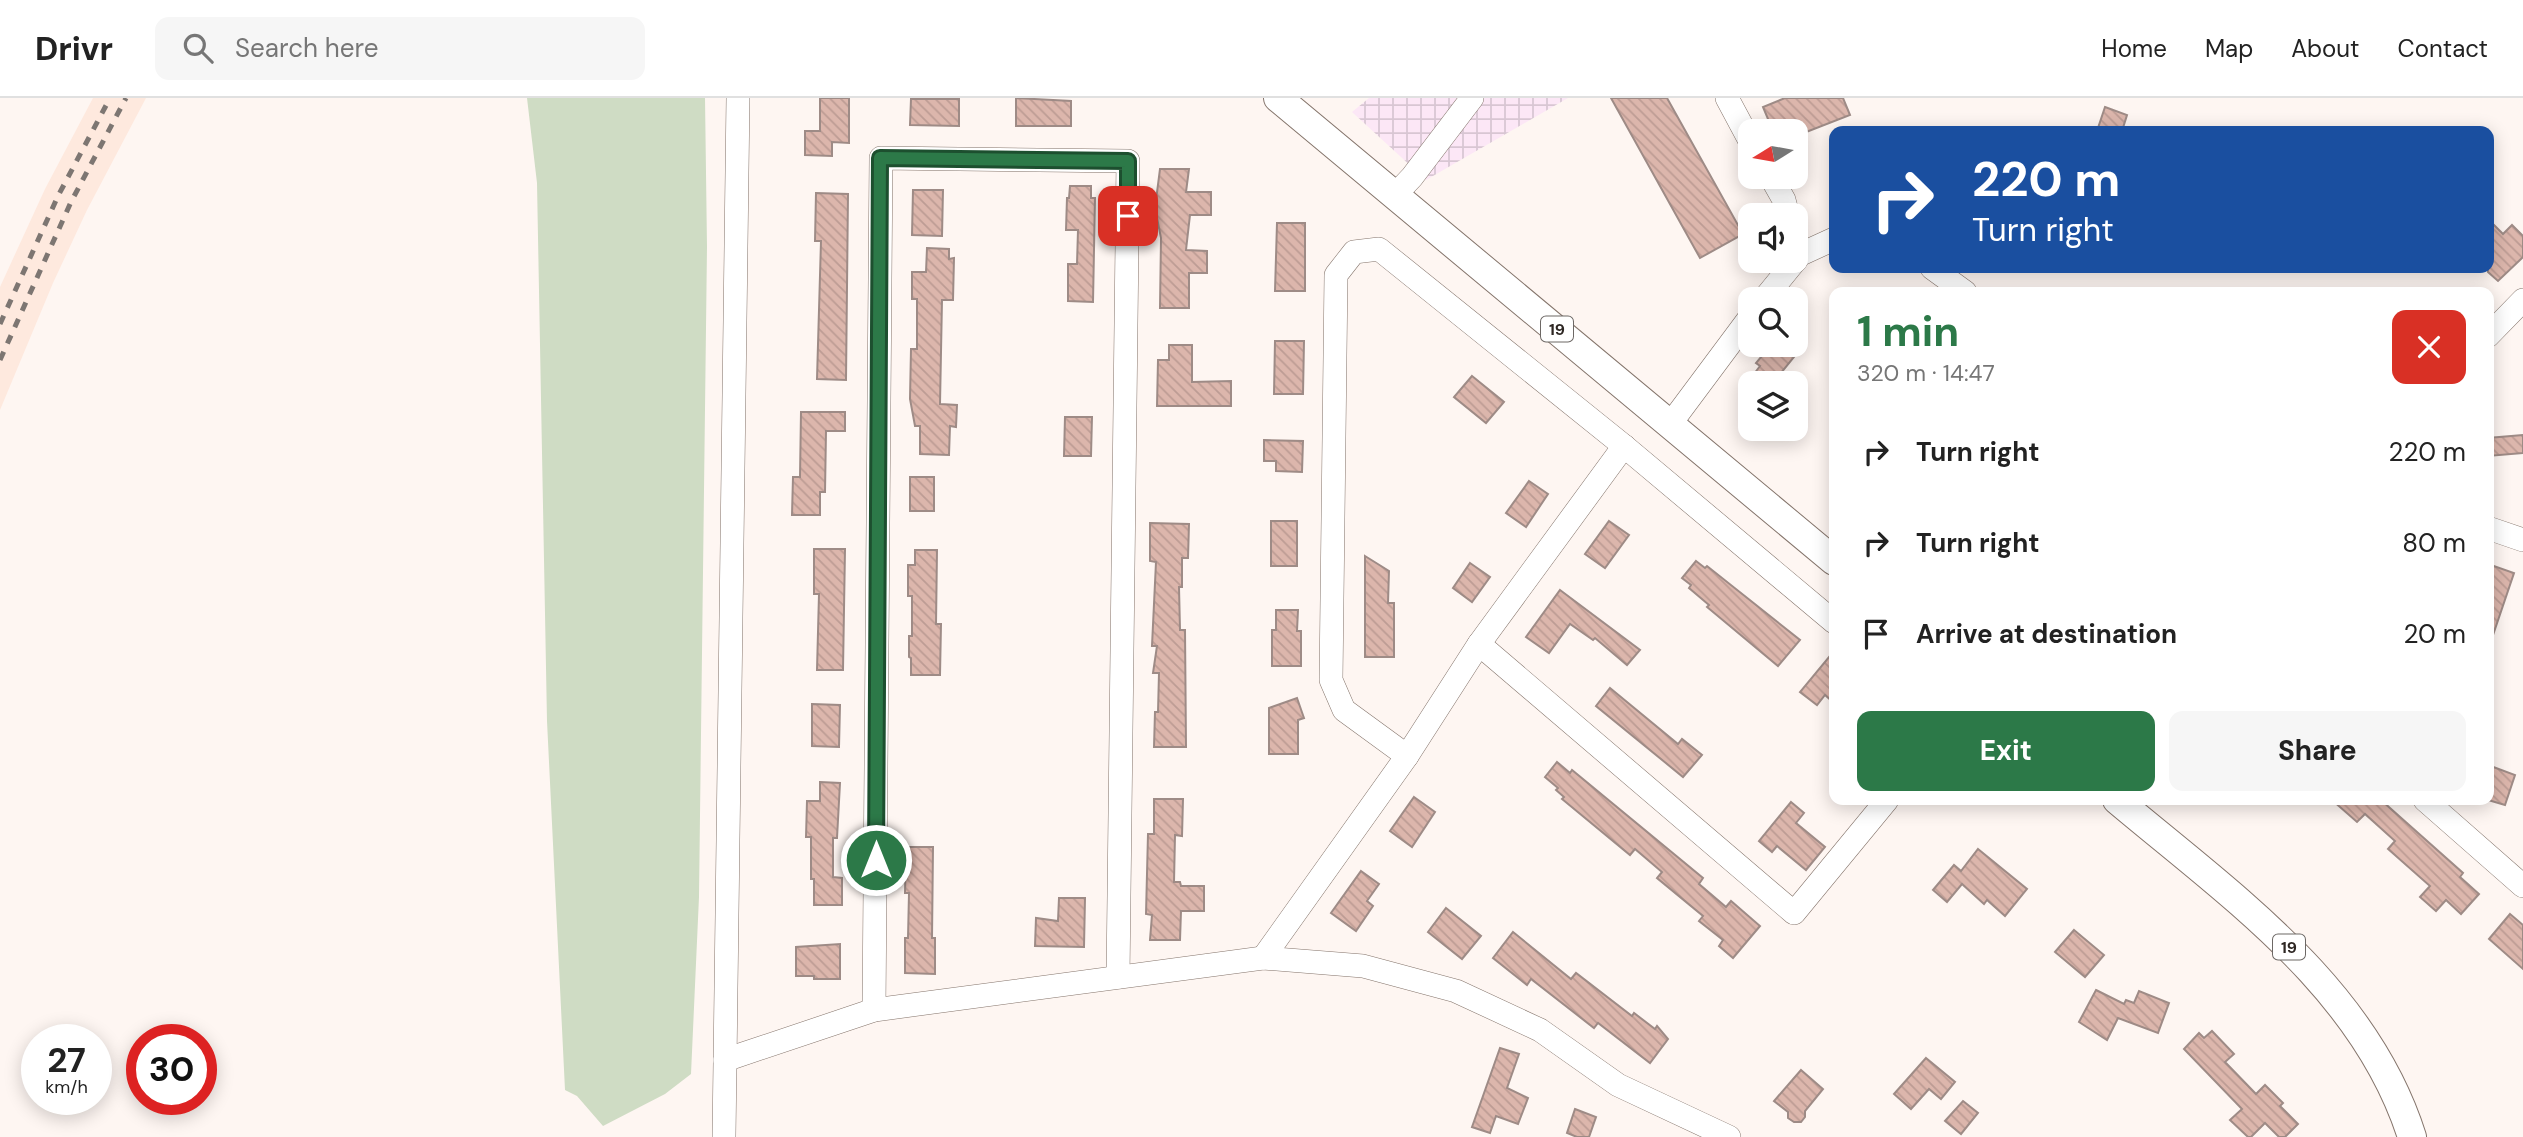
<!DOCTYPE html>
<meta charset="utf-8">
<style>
:root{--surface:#fff;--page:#f6f6f6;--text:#222;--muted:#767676;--line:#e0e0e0;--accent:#2c7948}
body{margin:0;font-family:"DM Sans",sans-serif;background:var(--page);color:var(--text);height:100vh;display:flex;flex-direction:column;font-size:26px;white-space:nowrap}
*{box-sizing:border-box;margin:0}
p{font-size:23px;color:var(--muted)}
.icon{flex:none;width:38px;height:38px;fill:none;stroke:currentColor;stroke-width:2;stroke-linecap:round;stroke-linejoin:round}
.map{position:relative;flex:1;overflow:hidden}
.side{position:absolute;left:1829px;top:189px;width:665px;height:518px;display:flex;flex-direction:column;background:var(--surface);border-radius:14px;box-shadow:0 4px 18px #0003}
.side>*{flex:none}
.guide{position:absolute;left:1829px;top:28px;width:665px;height:147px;border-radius:14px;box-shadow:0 4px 18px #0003;background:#1a4fa0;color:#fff;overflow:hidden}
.needle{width:46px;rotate:259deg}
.buttons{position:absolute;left:1738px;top:21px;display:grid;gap:14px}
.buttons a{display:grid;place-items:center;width:70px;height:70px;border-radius:14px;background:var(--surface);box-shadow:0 4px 18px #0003;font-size:35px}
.speed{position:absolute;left:21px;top:926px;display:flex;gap:14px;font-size:35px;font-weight:700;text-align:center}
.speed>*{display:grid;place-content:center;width:91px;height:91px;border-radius:50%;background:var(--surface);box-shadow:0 4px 18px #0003;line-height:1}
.speed small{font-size:18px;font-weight:400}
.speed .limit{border:10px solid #d22;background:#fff;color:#111}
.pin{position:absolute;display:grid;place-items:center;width:60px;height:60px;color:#fff;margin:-30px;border-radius:14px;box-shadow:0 4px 10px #0006}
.me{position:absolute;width:77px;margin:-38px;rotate:0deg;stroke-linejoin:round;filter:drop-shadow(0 0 5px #0008)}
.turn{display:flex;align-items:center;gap:24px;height:147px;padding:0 28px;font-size:32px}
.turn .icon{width:91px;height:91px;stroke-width:2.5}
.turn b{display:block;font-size:49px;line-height:60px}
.round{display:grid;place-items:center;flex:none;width:74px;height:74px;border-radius:14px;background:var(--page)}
.summary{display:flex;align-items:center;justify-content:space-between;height:119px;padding:0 28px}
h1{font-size:42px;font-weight:700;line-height:52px;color:var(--accent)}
.cta{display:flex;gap:14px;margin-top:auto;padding:14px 28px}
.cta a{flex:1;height:80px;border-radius:14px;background:var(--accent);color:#fff;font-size:28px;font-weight:700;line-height:80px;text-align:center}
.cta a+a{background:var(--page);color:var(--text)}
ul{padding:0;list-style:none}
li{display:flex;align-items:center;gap:21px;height:91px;padding:0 28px}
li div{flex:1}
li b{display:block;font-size:26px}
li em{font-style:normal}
header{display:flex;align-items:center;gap:42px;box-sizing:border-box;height:98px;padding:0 35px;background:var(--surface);border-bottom:2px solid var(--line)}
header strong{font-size:33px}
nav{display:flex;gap:38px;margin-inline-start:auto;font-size:24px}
.search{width:490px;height:63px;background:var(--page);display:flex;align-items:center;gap:18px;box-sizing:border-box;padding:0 24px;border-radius:14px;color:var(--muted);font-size:26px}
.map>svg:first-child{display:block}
.built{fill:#fee9de}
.industrial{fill:url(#industrial-grid)}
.grass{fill:#cfdcc4}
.building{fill:url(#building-back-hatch);stroke:#9e8b86;stroke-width:2}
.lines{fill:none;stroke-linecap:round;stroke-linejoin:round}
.minor-casing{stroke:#84746b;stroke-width:24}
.major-casing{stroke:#84746b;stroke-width:30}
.minor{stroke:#fff;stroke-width:23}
.major{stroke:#fff;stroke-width:28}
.rail{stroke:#7d7672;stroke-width:5;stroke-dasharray:9 9;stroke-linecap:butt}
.route-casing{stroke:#1d4f2f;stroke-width:18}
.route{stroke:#2c7948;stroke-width:12}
.labels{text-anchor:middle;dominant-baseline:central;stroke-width:5;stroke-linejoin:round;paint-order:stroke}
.shield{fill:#fff;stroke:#6d6865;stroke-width:2}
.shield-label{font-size:16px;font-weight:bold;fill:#2e2723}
</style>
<header>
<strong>Drivr</strong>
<div class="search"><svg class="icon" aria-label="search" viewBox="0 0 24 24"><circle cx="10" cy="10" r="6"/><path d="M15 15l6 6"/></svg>Search here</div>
<nav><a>Home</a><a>Map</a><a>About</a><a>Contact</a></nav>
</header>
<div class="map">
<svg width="2523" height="1039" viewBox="0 0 2523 1039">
<defs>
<pattern id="industrial-grid" width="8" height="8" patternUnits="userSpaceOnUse" patternTransform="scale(1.75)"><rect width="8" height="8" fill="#fce7f6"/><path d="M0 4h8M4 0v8" fill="none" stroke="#d8c6d3"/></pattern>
<pattern id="building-back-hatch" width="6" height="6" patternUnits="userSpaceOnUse" patternTransform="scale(1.75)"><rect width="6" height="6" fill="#dcb6ac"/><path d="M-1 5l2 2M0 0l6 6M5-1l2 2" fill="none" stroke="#bd9c94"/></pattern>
</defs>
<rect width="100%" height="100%" fill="#fef6f2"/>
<!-- built -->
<path class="built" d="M93,0H146L87,112L53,185L0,312V189L45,91Z"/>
<!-- industrial -->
<path class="industrial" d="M1369,0H1568L1426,82L1352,14Z"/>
<!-- grass -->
<path class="grass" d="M527,0H705L707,149L699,799L691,976L665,996L603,1028L577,998L565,992L547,623L537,85Z"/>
<!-- building -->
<g class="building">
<path d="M820,0H849V45L832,44V58L805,57V33H820Z"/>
<path d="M1016,0L1071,3V28H1016Z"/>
<path d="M1611,0H1667L1743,136L1700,160Z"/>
<path d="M1785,0H1843L1850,17L1796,38V33H1773L1763,9Z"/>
<path d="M911,1H959V28L910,27Z"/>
<path d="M2105,9L2127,17L2122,33H2097Z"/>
<path d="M1160,71H1189L1186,94H1211V117H1190L1186,152L1207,153V175H1189V210H1160L1161,140L1155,110Z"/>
<path d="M1070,88H1091V100H1095L1093,204L1068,203V166H1077L1078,132H1066L1067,100H1069Z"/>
<path d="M913,92H943L942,138L912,137Z"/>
<path d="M816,95L848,96L846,282L817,281L821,143H815Z"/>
<path d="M2488,121L2503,136L2512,127L2523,138V159L2498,183L2488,174Z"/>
<path d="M1277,125H1305V193H1275Z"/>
<path d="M927,150L949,151V161L954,160L953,202H942L940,306L957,307L956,329L950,328L949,357L920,356V328H915L910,301L911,251H917V201H912V174H926Z"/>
<path d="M1275,243H1304L1303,296H1274Z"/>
<path d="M1169,247H1192V284L1231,283V308H1157L1158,262H1169Z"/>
<path d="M1771,247H1779L1794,259L1776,281L1773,279L1766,285L1754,276L1760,268L1756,265Z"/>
<path d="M1472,278L1504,304L1486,325L1454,299Z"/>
<path d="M801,314H845V333H826L825,394H820V417H792L793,379H800Z"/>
<path d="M1065,319H1092L1091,358H1064Z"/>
<path d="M2523,337V355L2488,358V340Z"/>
<path d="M1264,342L1303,343L1302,374L1276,373V363H1264Z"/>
<rect x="910" y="379" width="24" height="34"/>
<path d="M1529,383L1548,396L1526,429L1506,415Z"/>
<rect x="1271" y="423" width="26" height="45"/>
<path d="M1609,423L1629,437L1605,470L1585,456Z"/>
<path d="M1150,425L1189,426L1188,460H1182V489H1179L1180,532H1185L1186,649H1154L1155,614H1158L1159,575H1153L1157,548H1152L1156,464L1150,463Z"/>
<path d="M814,451H845L843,572H817L819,496H814Z"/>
<path d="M915,452H937L936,526H941L940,577H911V560L909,559V538H912V498H908V467H915Z"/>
<path d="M1365,458L1389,473L1388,505H1394V559H1365Z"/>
<path d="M1696,463L1705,470L1707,468L1800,542L1778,568L1707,509L1709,507L1689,490L1691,487L1682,480Z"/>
<path d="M1470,465L1490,479L1472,504L1453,490Z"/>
<path d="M2488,466L2514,475L2492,540H2488Z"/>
<path d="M1560,492L1640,552L1627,567L1595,540L1593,542L1570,526L1549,555L1526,539Z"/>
<path d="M1276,512H1298L1297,533H1301V568H1272V532H1276Z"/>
<path d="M1834,553V605L1825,597L1817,607L1800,594Z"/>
<path d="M1610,590L1678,646L1682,641L1702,657L1683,679L1596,608Z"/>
<path d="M1297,600L1304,620L1298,622V656H1269V610Z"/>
<path d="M812,606L840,607L839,649L812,648Z"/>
<path d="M1557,664L1570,675L1572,672L1703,780L1699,786L1726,809L1731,803L1760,828L1733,860L1719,848L1723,842L1699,823L1703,818L1657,780L1662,774L1635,751L1630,757L1562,701L1564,699L1556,692L1558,690L1545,679Z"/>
<path d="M2488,667L2515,677L2505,707L2488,702Z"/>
<path d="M820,684L840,685L837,740H833V779L842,780V807H814V781H811V739H806L807,703H820Z"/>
<path d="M1414,699L1435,714L1412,749L1390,733Z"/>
<path d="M1154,701H1183L1182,738L1175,737L1174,784H1180L1181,788H1204V813H1181L1180,842H1150L1152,817L1146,816L1148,736H1154Z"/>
<path d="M2332,702H2381L2463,775L2460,779L2479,796L2461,816L2446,802L2436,813L2420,799L2430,788L2388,751L2395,743L2365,716L2357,724Z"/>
<path d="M1791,704L1804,715L1796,725L1825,749L1806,772L1777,748L1772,754L1759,743Z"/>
<path d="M906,749H933L932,840H935V876L905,875V840H908L909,795H905Z"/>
<path d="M1978,751L2027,791L2005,818L1987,802L1984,806L1962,786L1947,804L1933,792L1954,767L1961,773Z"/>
<path d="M1361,773L1379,786L1367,803L1373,808L1356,833L1331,815Z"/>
<path d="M1059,800H1085L1084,849L1035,848L1036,820L1058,823Z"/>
<path d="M1446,810L1481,838L1462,861L1428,834Z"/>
<path d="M2510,816L2523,827V871L2489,841Z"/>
<path d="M2074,832L2104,857L2085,879L2055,854Z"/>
<path d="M1513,834L1571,881L1576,875L1632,918L1634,915L1655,931L1657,928L1668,941L1650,965L1598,925L1594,930L1531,881L1527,887L1493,860Z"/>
<path d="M840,846V881H814V878H796V849Z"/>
<path d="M2096,892L2124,906L2126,902L2134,905L2139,893L2169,905L2158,935L2118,920L2107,942L2079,924Z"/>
<path d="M2212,933L2234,956L2225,964L2256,996L2265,987L2283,1005L2280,1008L2298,1026L2285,1039H2279L2265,1025L2251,1039H2248L2230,1022L2242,1011L2184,951L2199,935L2204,940Z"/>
<path d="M1500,950L1519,956L1507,990L1528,1000L1518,1026L1496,1018L1490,1035L1472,1029Z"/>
<path d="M1926,960L1955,984L1941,1001L1929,991L1911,1011L1894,996Z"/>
<path d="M1801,972L1823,991L1805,1013V1019L1801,1024H1794L1788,1020V1014L1774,1003Z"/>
<path d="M1963,1003L1978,1015L1961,1036L1945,1023Z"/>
<path d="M1575,1011L1596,1019L1589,1039H1577L1567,1035Z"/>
</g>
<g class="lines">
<!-- minor casing -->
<g class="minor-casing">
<g id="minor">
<path d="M1727,0L1750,43"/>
<path d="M1771,79L1784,102L1788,117"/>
<path d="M1395,97L1412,79L1472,0"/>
<path d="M1796,162L1799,157L1834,141"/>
<path d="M1932,170L1965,194"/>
<path d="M1764,201L1795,163"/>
<path d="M2488,238L2523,202"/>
<path d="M1671,325L1750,219"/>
<path d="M2488,430L2523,442"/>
<path d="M1479,546L1794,815L1887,702"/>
<path d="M1407,658L1344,612L1331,582L1336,177L1354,154L1379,151L1624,348L1834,524"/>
<path d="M2425,702L2523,788"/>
<path d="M1263,860L1407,658L1479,546L1624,348"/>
<path d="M874,912L881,60L1128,63L1118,879"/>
<path d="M725,962L874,912L1263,860L1363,868L1456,893L1540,932L1618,987L1729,1039"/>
<path d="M724,1039L738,0"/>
</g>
</g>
<!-- major casing -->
<g class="major-casing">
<g id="major">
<path d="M1278,0L1834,463"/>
<path d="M2117,702C2231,798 2365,890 2412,1039"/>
</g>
</g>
<!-- minor -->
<use href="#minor" class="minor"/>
<!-- major -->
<use href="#major" class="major"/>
<!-- rail -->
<g class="rail">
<path d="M0,226L58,98L110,0"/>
<path d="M0,262L71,104L126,0"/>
</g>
</g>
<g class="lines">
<!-- route casing -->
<g class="route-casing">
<path id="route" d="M876,762L880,60L1128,63V118"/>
</g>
<!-- route -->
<use href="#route" class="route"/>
</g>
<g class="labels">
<!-- shield labels -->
<g class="shield">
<rect x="1541" y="218.5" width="32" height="25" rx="5"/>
<rect x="2273" y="836.5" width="32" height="25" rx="5"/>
</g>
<g class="shield-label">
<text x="1557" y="231">19</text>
<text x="2289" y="849">19</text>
</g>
</g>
</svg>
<div class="buttons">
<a><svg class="needle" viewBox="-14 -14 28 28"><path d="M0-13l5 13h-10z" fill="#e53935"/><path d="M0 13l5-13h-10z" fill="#767676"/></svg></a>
<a><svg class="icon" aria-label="sound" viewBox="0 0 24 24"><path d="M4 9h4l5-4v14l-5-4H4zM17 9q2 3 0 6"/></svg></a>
<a><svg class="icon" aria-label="search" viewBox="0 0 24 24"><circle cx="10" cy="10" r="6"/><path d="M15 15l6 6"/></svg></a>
<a><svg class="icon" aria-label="layers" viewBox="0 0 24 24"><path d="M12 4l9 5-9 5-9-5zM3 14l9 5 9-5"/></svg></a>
</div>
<div class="speed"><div>27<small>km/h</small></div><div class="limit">30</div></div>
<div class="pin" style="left:1128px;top:118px;background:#d93025"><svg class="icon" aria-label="arrive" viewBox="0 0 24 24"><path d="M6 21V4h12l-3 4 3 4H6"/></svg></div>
<svg class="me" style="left:876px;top:762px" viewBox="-20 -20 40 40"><circle r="17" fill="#2c7948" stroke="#fff" stroke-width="3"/><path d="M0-11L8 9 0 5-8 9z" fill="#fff"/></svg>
<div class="guide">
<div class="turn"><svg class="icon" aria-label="right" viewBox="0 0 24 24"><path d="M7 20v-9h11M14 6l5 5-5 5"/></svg><div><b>220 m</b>Turn right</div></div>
</div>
<section class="side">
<div class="summary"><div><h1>1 min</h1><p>320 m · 14:47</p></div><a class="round" style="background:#d93025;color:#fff"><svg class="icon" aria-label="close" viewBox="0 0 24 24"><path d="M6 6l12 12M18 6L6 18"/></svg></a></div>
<ul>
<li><svg class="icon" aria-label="right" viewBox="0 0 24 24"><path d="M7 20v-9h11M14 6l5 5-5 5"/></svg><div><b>Turn right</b></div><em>220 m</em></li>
<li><svg class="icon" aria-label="right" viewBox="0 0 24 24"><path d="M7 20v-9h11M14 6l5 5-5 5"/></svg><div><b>Turn right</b></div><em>80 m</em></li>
<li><svg class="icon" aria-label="arrive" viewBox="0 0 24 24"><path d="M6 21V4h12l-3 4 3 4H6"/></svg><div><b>Arrive at destination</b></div><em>20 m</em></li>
</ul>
<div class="cta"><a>Exit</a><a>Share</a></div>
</section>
</div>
